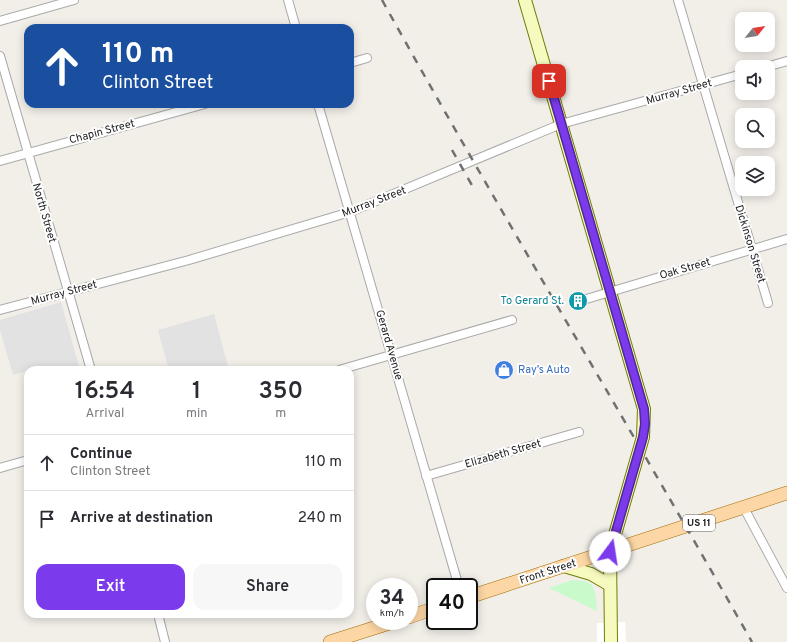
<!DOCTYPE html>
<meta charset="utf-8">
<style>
:root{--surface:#fff;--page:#f7f7f7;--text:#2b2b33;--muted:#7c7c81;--line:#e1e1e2;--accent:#7c3aed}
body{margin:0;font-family:Overpass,sans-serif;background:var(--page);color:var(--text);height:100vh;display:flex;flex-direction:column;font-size:15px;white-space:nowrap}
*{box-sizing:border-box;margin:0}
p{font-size:13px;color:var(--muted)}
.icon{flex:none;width:22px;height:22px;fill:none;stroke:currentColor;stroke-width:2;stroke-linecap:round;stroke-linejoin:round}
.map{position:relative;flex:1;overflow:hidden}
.drawer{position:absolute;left:24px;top:366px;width:330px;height:252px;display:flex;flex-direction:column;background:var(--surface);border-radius:12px;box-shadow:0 2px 10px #0003}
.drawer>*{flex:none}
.guide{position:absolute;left:24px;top:24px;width:330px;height:84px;border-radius:12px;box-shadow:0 2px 10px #0003;background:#1a4fa0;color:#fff;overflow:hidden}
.needle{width:26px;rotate:60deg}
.fabs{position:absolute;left:735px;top:12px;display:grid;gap:8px}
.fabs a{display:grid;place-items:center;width:40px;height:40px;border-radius:8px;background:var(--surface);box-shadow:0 2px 10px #0003;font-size:20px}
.speed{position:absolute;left:366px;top:578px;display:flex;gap:8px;font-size:20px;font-weight:700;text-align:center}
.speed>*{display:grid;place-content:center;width:52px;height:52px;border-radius:50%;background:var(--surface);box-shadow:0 2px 10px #0003;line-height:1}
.speed small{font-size:10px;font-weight:400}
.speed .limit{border:2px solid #111;border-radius:6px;background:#fff;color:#111}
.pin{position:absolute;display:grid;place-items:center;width:34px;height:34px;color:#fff;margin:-17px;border-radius:8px;box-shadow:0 2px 6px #0006}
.me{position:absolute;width:44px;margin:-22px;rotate:14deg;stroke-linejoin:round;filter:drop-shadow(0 0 3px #0008)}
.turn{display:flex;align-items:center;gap:14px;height:84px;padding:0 12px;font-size:18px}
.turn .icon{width:52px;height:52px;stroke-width:2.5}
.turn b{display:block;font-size:28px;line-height:34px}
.eta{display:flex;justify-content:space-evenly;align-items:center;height:68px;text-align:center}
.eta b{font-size:24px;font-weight:600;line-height:28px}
.cta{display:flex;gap:8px;margin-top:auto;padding:8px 12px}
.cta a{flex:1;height:46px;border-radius:12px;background:var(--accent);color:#fff;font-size:16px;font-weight:600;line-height:46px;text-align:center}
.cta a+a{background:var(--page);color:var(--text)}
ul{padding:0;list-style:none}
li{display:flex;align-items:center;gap:12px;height:56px;padding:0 12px;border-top:1px solid var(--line)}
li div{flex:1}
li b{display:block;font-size:15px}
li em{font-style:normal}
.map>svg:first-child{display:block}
.park{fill:#c8facc}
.parking{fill:#e2e2e2}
.pier{fill:#fff}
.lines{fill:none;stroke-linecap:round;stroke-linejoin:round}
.street-casing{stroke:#a9a9a9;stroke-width:10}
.secondary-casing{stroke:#707d05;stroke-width:14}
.primary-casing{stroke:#a06b00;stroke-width:14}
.street{stroke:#fff;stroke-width:8}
.secondary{stroke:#f7fabf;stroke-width:12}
.primary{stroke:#fcd6a4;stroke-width:13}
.rail{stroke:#707070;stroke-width:2.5;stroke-dasharray:8 8;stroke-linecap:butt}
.route-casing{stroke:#51269a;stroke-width:10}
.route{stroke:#7c3aed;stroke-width:7}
.labels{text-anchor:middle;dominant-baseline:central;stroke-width:4;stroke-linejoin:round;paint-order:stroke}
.shield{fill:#fff;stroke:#646464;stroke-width:1}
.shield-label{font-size:10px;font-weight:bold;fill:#222}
.street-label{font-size:11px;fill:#222;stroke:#fff}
.culture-label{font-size:11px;fill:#0d838f;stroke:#fff;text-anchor:end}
.shop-label{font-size:11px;fill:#366cbe;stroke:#fff;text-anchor:start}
</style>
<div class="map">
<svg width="787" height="642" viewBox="0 0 787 642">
<rect width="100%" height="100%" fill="#f2efe9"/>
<!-- park -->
<path class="park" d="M572,580C597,580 595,589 597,611L549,588Z"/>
<!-- parking -->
<g class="parking">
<path d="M61,302L80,370H43L42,367L13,375L0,330V320Z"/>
<path d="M214,314L229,370H169L158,330Z"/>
</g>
<!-- pier -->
<path class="pier" d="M625,622L626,642H597V623Z"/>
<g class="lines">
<!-- street casing -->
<g class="street-casing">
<g id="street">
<path d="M288,0L296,28"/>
<path d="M678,0L768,303"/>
<path d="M0,21L74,0"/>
<path d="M0,56L91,370"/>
<path d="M350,63L367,58"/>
<path d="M766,67L787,61"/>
<path d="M318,104L459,587"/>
<path d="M0,161L205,104"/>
<path d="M583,300L787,239"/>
<path d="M0,310L189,260L350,212L561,124L742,74"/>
<path d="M339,370L512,320"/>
<path d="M0,468L28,460"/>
<path d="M426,476L579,432"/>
<path d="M744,508L787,588"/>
<path d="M158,614L165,642"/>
</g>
</g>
<!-- secondary casing -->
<g class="secondary-casing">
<g id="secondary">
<path d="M525,0L644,409L643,437L610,552L611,642"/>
<path d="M564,566L591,574L610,585"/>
</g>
</g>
<!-- primary casing -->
<g class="primary-casing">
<g id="primary">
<path d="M469,597L787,493"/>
<path d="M409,617L435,608"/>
<path d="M330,642L396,621"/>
</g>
</g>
<!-- street -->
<use href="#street" class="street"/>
<!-- secondary -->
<use href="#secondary" class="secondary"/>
<!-- primary -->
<use href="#primary" class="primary"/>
<!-- rail -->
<g class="rail">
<path d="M382,0C502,216 630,427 752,642"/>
<path d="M452,150L473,187"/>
</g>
</g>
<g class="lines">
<!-- route casing -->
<g class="route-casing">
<path id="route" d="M549,81L644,409L645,424L643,437L610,552"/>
</g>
<!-- route -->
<use href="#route" class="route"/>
</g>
<!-- icons -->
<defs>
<g id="building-disc" transform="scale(1)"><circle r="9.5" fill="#0f9aa8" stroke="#fff"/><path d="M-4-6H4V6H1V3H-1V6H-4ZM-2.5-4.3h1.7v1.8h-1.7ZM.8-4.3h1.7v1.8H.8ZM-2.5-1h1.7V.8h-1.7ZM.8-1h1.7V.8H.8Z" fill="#fff"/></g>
<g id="shop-disc" transform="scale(1)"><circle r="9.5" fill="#3f7fe0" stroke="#fff"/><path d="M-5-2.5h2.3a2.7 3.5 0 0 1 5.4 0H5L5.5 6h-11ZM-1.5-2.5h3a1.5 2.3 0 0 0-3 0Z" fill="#fff"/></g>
</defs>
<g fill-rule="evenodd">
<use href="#building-disc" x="578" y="301"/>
<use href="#shop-disc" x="504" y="370"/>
</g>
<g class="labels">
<!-- shield labels -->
<rect class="shield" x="683" y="515" width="32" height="16" rx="3"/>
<g class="shield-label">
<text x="699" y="523">US 11</text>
</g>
<!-- street labels -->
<g class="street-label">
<text transform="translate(679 92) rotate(-16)">Murray Street</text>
<text transform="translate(102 132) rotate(-15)">Chapin Street</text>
<text transform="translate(374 202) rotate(-21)">Murray Street</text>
<text transform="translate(44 213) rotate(74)">North Street</text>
<text transform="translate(750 244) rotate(73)">Dickinson Street</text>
<text transform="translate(685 269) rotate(-16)">Oak Street</text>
<text transform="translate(64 293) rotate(-15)">Murray Street</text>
<text transform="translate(389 345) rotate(74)">Gerard Avenue</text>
<text transform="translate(503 454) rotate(-16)">Elizabeth Street</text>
<text transform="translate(548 572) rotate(-18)">Front Street</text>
</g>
<!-- culture labels -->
<g class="culture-label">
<text x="564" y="301">To Gerard St.</text>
</g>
<!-- shop labels -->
<g class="shop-label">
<text x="518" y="370">Ray’s Auto</text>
</g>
</g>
</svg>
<div class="fabs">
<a><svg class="needle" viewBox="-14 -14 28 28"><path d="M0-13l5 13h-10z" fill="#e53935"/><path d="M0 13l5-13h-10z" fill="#7c7c81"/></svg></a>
<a><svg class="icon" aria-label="sound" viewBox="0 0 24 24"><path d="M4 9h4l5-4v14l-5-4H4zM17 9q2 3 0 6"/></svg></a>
<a><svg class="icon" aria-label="search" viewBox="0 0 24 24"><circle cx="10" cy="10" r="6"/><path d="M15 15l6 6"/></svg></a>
<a><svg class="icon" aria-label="layers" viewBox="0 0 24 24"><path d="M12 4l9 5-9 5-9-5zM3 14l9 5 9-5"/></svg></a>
</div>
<div class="speed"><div>34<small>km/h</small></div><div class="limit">40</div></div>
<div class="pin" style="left:549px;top:81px;background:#d93025"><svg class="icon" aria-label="arrive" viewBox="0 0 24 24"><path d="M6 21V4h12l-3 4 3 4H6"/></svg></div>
<svg class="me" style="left:610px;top:552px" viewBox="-20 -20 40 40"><circle r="19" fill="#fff"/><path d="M0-13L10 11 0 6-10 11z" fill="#7c3aed"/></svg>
<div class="guide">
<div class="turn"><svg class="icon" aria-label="ahead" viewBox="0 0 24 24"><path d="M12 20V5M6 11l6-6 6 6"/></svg><div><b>110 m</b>Clinton Street</div></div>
</div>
<section class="drawer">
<div class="eta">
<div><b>16:54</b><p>Arrival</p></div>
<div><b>1</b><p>min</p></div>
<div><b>350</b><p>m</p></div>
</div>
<ul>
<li><svg class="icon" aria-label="ahead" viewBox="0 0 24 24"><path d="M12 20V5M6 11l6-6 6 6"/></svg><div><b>Continue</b><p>Clinton Street</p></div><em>110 m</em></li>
<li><svg class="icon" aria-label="arrive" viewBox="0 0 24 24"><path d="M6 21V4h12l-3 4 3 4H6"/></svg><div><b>Arrive at destination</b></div><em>240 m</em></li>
</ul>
<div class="cta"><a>Exit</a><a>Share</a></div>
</section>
</div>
